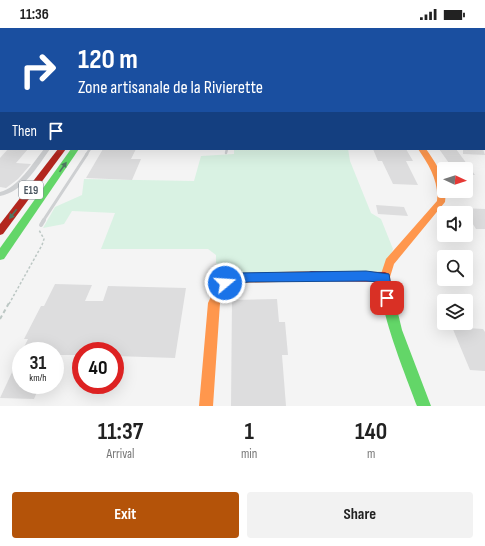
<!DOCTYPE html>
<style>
:root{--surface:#fff;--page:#f2f2f2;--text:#222;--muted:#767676;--accent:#b45309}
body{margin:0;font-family:"Sofia Sans Condensed",sans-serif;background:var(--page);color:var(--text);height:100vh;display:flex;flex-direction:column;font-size:15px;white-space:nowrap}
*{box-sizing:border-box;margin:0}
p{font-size:13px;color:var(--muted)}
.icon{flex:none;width:22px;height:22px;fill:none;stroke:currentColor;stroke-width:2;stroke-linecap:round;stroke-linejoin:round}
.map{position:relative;height:378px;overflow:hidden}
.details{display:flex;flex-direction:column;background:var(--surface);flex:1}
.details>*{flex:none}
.banner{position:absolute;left:0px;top:0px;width:485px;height:122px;box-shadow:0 4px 16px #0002;background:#1a4fa0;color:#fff;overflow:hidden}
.needle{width:26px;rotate:94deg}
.fabs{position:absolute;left:437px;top:134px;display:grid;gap:8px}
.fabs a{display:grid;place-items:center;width:36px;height:36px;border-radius:4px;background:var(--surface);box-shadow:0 4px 16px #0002;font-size:20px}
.speed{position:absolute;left:12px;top:314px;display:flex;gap:8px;font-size:20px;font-weight:700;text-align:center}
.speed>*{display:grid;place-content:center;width:52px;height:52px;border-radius:50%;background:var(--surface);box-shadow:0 4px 16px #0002;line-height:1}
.speed small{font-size:10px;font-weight:400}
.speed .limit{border:6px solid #d22;background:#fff;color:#111}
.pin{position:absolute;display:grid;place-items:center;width:34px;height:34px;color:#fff;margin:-17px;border-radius:8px;box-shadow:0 2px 6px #0006}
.me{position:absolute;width:44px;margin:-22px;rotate:72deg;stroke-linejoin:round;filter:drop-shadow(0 0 3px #0008)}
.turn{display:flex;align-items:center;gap:14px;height:84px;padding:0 12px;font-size:18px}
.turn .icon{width:52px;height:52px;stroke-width:2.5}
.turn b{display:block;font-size:28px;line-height:34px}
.then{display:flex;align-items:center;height:38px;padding:0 12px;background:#0003;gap:8px;font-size:15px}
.eta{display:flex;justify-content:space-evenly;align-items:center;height:68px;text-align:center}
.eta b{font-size:24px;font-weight:700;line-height:28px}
.primary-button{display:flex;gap:8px;margin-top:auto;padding:8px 12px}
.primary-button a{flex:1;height:46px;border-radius:4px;background:var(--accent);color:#fff;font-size:16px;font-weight:700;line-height:46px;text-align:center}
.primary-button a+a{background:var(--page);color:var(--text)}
.status{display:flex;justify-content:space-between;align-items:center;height:28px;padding:0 20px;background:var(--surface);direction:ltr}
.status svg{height:11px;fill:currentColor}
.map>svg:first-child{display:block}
.green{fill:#d9f2e3}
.building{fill:#ddddde}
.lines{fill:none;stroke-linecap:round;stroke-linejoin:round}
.path-far1{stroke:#bcc7c4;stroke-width:1.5;stroke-dasharray:2.5 2;stroke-linecap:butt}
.path{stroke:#bcc7c4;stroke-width:2;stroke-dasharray:4 3;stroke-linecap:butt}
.lane-far2{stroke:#ced0d2;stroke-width:2.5}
.lane-far1{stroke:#ced0d2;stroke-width:3}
.lane{stroke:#ced0d2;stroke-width:4}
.street{fill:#ced0d2;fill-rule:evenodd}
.fast{fill:#63d668;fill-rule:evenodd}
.slow{fill:#ff974d;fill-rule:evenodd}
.jam{fill:#b3261e;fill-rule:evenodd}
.oneway{fill:#507663}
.route{fill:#1a73e8;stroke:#114b97}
.labels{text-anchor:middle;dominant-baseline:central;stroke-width:3.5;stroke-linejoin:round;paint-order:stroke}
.shield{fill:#fff;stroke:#808990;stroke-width:1}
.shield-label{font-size:11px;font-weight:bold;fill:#4a5661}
</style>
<div class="status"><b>11:36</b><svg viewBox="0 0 49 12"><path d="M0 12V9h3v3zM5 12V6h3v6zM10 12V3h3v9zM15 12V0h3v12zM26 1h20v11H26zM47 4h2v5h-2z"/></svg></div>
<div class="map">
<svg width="485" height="378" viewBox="0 0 485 378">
<rect width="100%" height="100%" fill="#f4f4f4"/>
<!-- green -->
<path class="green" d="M234,121H348L350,133L371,185L381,191L393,221L381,249L235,250L216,235V227L208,221H101L115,185L72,183L64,196L43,200L55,179L82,167L84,151L194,153L201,128L234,126Z"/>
<!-- building -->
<g class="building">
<path d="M8,121H28L16,135L31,136L18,151L6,160L0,159V130Z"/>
<path d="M103,121H136L131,131H141L132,152L86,150Z"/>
<path d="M373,121H406L413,133H406L418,157L393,156L382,133H378Z"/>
<path d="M439,121H456L475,147H466V141H451L446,135H449Z"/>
<path d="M463,121H483L485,127L463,126Z"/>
<path d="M376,177L404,179L408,188L378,186Z"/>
<path d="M463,180L485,181V201H476Z"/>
<path d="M55,256L92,257L85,273H103L108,258L186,260L175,330L115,328V323H81V327H55V323H22L28,311H24L41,278H44Z"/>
<path d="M277,271L279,294H285L288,327H282L286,378H231L232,272Z"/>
<path d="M452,299L483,301L485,304V343L470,342Z"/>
<path d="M21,325V357H40L34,371L0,370Z"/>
</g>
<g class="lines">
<!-- path-far1 -->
<path class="path-far1" d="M9,276L42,217L44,211L39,202"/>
<!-- path -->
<path class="path" d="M0,291L9,275"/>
<!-- lane-far2 -->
<g class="lane-far2">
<path d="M226,125L227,121"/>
<path d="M86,127L90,121"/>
</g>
<!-- lane-far1 -->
<path class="lane-far1" d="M43,193L87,126"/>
<!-- lane -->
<path class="lane" d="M41,197L44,192"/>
<!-- street -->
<path class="street" d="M44,121H50C37,139 23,164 0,168V164C18,160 33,135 44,121Z"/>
<!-- fast -->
<g class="fast">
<path d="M71,121H79L4,231L0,232V220Z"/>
<path d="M386,251L390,252L402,302L431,378H417C409,356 374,271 382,252Z"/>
</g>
<!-- slow -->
<g class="slow">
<path d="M418,121H426C435,134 444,146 444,163H446L445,174L394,236L390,249L391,256L390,260L386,261L382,260L380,249L386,231L437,173C439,153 429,137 418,121Z"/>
<path d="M311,243L315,245L316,248L315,251L311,253L242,255C227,258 226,262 220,275L213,378H199L208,275L218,254L227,248L242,245Z"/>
</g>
<!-- jam -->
<g class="jam">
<rect x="484" y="74" width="1" height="5"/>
<path d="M58,121H66L3,206L0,207V196Z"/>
<path d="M311,243L385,244L389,246L390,249L389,252L385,254L311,253L307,251L306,248L307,245Z"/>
</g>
</g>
<!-- one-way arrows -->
<defs><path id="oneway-solid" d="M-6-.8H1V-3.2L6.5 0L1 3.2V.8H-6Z"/></defs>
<g class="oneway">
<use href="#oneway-solid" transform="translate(63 139) rotate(-55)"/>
<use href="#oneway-solid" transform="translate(13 186) rotate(127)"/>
</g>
<!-- sky -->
<linearGradient id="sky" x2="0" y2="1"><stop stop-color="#91c6eb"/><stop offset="0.58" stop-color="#fafafa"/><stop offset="1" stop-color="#fafafa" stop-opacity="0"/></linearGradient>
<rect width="485" height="126" fill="url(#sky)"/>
<!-- route -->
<path class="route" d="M366,243L389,246L393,270L391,274L387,276L383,274L380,254L366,253L249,254L237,255L225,260L222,259L220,255L222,251L235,245Z"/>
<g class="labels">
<!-- shield labels -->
<rect class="shield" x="19" y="153" width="24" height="18" rx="3"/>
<g class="shield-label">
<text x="31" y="162">E19</text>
</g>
</g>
</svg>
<div class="fabs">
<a><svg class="needle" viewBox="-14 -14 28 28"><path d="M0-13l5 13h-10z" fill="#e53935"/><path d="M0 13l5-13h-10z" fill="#767676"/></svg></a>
<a><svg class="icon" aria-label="sound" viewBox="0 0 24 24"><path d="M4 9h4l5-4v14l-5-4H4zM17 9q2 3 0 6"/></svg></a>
<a><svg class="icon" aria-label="search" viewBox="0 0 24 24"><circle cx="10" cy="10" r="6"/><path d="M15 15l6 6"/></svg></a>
<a><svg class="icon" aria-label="layers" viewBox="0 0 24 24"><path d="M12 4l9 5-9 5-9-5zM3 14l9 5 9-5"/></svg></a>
</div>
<div class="speed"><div>31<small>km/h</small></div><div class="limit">40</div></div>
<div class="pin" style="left:387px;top:270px;background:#d93025"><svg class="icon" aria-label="arrive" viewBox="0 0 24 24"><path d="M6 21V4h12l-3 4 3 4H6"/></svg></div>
<svg class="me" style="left:225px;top:255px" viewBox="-20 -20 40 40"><circle r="17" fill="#1a73e8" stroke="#fff" stroke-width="3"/><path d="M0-11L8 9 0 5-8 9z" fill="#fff"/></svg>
<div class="banner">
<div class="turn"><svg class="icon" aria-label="right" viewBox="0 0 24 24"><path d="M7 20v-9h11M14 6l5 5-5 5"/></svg><div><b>120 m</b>Zone artisanale de la Rivierette</div></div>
<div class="then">Then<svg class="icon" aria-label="arrive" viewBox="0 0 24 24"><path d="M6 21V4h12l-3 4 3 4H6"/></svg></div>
</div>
</div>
<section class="details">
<div class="eta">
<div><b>11:37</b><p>Arrival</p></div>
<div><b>1</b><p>min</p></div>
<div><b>140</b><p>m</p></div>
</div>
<div class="primary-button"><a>Exit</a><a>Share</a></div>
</section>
